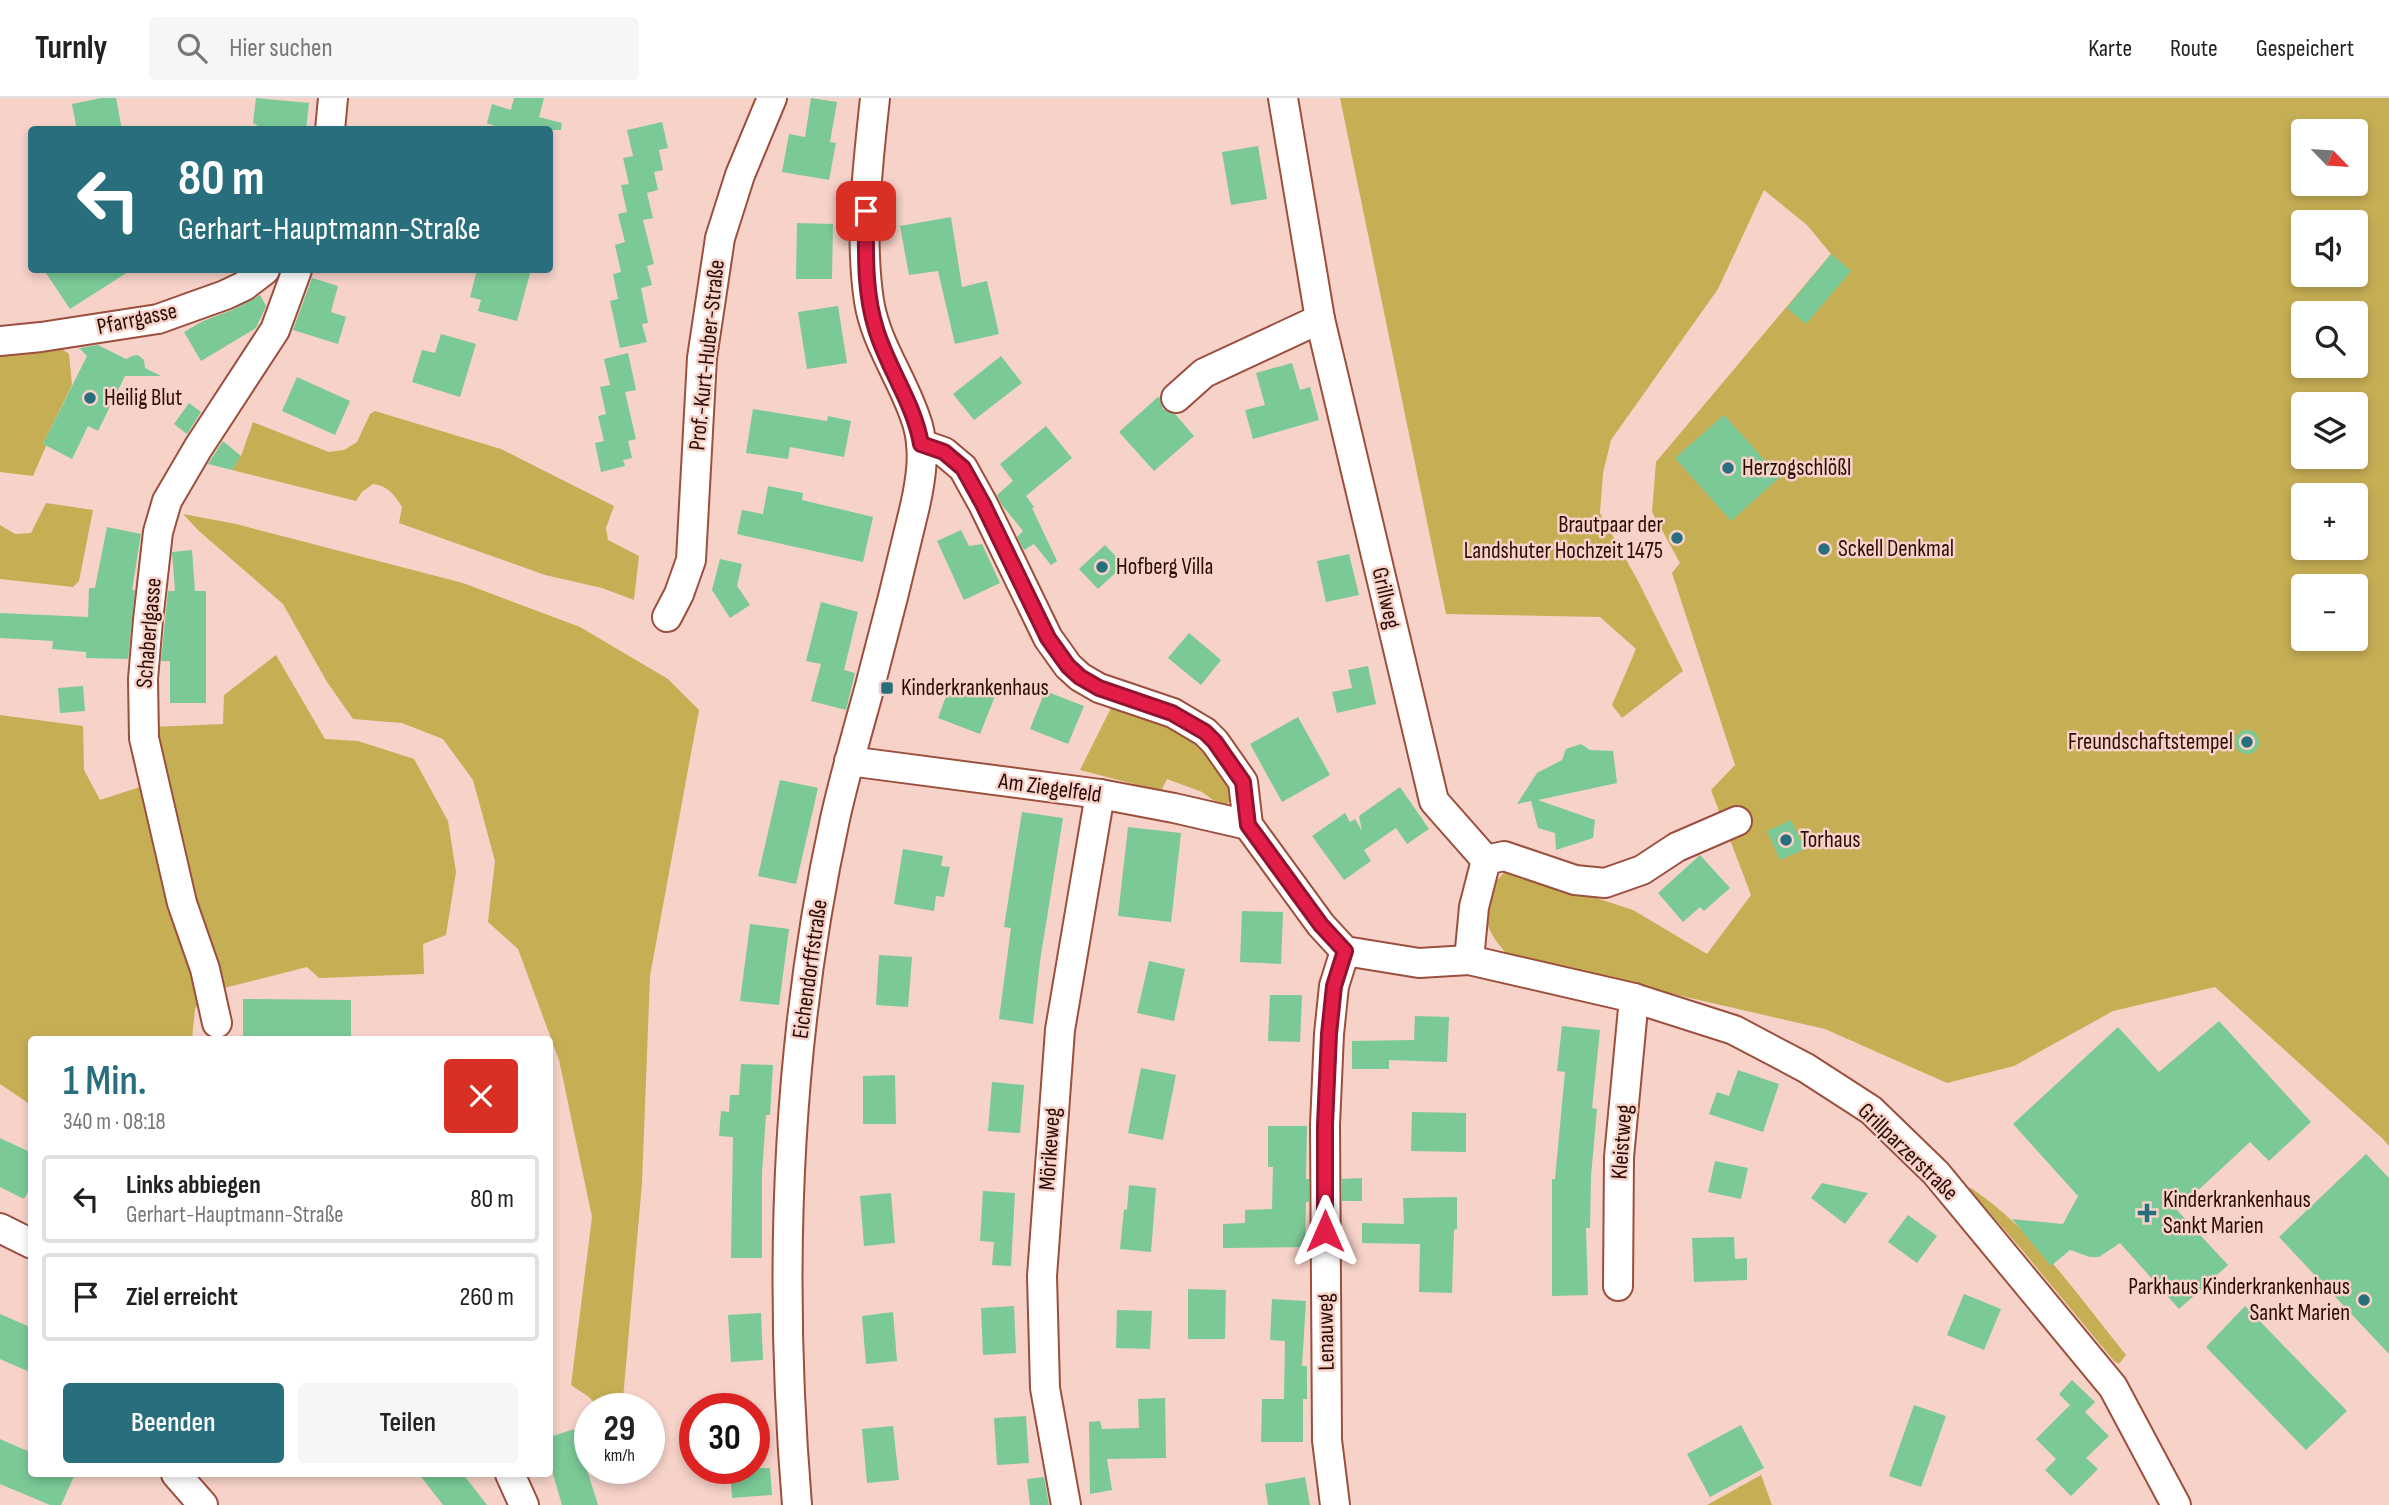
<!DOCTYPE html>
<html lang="de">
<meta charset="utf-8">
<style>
:root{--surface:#fff;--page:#f6f6f6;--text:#222;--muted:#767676;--line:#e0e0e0;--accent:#296e7d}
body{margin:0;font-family:"Sofia Sans Condensed",sans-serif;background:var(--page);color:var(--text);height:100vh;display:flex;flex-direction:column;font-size:26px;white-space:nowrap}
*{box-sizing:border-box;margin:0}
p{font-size:23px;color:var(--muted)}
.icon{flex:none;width:38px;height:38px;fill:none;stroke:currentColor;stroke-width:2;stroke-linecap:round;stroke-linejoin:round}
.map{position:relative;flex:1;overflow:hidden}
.side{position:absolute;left:28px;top:938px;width:525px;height:441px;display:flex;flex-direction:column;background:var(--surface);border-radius:7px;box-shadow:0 4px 10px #0003}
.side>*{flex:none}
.hud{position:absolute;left:28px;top:28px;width:525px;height:147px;border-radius:7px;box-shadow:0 4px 10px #0003;background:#296e7d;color:#fff;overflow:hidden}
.needle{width:46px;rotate:115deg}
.buttons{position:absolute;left:2291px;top:21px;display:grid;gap:14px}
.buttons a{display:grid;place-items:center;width:77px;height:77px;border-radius:7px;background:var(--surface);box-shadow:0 4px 10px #0003;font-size:35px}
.speed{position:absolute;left:574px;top:1295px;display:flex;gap:14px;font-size:35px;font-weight:700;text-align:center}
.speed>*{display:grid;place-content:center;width:91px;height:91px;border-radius:50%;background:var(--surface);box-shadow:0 4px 10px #0003;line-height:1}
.speed small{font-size:18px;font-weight:400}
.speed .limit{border:10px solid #d22;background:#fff;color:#111}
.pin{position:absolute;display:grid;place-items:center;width:60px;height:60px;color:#fff;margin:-30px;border-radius:14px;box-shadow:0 4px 10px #0006}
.me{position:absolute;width:77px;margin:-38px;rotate:0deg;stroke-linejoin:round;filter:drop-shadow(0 0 5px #0008)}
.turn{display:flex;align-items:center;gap:24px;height:147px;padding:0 35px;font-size:32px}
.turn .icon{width:91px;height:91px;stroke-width:2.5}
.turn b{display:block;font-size:49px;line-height:60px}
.round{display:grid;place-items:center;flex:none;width:74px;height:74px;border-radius:7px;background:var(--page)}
.headline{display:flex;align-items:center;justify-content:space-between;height:119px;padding:0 35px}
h1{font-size:42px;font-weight:600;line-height:52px;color:var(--accent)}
.button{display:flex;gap:14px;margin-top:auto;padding:14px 35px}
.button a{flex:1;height:80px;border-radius:7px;background:var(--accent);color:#fff;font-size:28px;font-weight:600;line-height:80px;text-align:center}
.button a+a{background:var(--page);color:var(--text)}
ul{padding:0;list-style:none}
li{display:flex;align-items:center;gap:21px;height:88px;margin:0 14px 10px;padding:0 21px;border:4px solid var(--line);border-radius:7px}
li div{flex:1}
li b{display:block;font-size:26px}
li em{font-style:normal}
header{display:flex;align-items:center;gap:42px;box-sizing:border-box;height:98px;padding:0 35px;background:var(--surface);border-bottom:2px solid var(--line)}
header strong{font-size:33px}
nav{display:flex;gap:38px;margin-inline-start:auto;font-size:24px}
.search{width:490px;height:63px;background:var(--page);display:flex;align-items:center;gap:18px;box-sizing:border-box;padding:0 24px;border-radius:7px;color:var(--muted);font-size:26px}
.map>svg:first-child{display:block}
.green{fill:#c6ae55;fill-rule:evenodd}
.building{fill:#7bc997}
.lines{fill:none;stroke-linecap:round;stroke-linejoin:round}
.minor-casing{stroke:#9b4f3c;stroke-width:32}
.minor{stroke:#fff;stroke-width:28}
.route-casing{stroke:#92132f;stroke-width:18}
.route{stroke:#e11d48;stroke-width:12}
.poi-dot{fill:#296e7d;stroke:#f6d2c9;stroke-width:2.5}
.labels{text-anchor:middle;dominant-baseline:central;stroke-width:5;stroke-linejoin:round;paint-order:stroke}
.street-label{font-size:23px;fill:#2b0c05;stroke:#f6d2c9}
.poi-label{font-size:23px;fill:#2b0c05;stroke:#f6d2c9;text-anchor:start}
</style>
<header>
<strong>Turnly</strong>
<div class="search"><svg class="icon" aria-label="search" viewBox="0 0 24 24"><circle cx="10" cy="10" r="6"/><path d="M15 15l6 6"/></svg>Hier suchen</div>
<nav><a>Karte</a><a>Route</a><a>Gespeichert</a></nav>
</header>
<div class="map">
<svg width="2389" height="1407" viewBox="0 0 2389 1407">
<rect width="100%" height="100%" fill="#f6d2c9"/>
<!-- green -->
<g class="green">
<path d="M1340,0H2389V1048L2383,1041L2215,889L2113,913L2014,968L1947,985L1825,931L1508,858C1502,850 1492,839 1489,830C1482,805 1490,787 1508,771L1633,812L1707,856L1751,797L1711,692L1735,667L1672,475L1680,465L1652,414L1656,364L1831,156L1807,127L1764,92L1718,191L1611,342L1603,375L1600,415L1638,483L1683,573L1622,620L1612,607L1636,551L1600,519L1446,516ZM2303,33H2356V86H2303ZM2303,124H2356V177H2303ZM2303,215H2356V268H2303ZM2303,306H2356V359H2303ZM2303,397H2356V450H2303ZM2303,488H2356V541H2303Z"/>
<path d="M59,249L69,256L72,287L43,346L46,348L33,378L0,374V258Z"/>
<path d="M375,313L501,351L614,408L606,430L608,442L639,458L634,502L602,490L545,477L399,425L402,409C394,396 388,388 373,386L362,394L356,403L232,372L241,358L253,324L329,354L344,352L357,344L370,316Z"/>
<path d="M46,405L93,412L79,483L73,489L0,481V427L15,436L31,435Z"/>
<path d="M183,416L236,426L463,485L580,529L668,581L699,612L650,878L642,1085L623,1301L620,1311H600L589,1299L571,1287L592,1119L559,962L518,851L488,824L495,763L473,682L443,641L402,625L353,621L327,584L283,506L199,433Z"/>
<path d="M276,557L325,641L358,643L414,661L448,723L456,774L446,837L423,846L424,876L319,880L307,869L220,891L202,832L153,629L223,626L224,597Z"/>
<path d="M1115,602L1187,630L1229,681L1232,698L1227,707L1213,702L1202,694L1167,681L1161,693L1080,672Z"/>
<path d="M0,617L83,628L84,672L100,702L149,686L205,896L195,911L192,941L32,942L31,1007L0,986Z"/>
<path d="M1971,1090C2034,1132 2079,1199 2126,1257L2119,1266L2114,1263L2022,1152L1969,1091Z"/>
<path d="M1761,1377L1772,1407H1707Z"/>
</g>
<!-- building -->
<g class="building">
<path d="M101,0H116L122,32H77L72,6Z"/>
<path d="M256,0L309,5L306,32H265L253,25Z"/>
<path d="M514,0H544L539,19L562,25L561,32H506L487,25L492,6L511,12Z"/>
<path d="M811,0L837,4L830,44L836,45L829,82L782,74L789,36L805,39Z"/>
<path d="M662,24L668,50L659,52L663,72L654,74L658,92L647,95L653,120L643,122L654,166L647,168L652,187L641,190L648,225L642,226L647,244L620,250L610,203L618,201L613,176L621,174L615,147L625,144L618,116L627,114L621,87L629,86L623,60L633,58L627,32Z"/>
<path d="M1258,48L1267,101L1231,107L1222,54Z"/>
<path d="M951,119L962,189L987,183L999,236L955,246L938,173L909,177L900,128Z"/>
<path d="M797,125L833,126L832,181H796Z"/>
<path d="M1831,156L1851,173L1806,226L1787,210Z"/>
<path d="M44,172H131L70,211Z"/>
<path d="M477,172H531L517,223L478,213L481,202L470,199Z"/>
<path d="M312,180L338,188L331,214L346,219L338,246L293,232Z"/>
<path d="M260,197L266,208L256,230L201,263L184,234L203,223L232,212Z"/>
<path d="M838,208L847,265L807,271L798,214Z"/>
<path d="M441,236L476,246L460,299L412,284L422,252L435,255Z"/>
<path d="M98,247L126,261L132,258L138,257L144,262L145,270L161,278H125L98,333L88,328L72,361L43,346L87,258L79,250Z"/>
<path d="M628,255L636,292L625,294L636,341L628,343L632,360L623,362L625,368L601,374L595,345L604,343L598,318L606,316L600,289L610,287L604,261Z"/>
<path d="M1001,258L1022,285L974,322L953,296Z"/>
<path d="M1292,265L1300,292L1310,289L1319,322L1253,341L1245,312L1265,307L1256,275Z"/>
<path d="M297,279L350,303L335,337L282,313Z"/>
<path d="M1159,298L1163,311L1175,316L1194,338L1154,373L1119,334Z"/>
<path d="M189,305L201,314L187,336L174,326Z"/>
<path d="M753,311L827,323L828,318L851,323L844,359L790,349L788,361L746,355Z"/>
<path d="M1724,317L1780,379L1731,423L1675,360Z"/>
<path d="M1046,328L1072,360L1026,398L1034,409L1032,410L1057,463L1051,467L1034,446L1024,452L1017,439L1023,433L1002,407L997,397L1013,383L1000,366Z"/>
<path d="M223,343L241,358L232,372L208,366Z"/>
<path d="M768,388L803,395L802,402L873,419L863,464L737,436L742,412L763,416Z"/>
<path d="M107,429L141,436L132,492H135L128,561L86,560V554L52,551L53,543L0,540V515L88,519L89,490H95Z"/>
<path d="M961,432L969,448L982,446L1000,485L964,502L937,443Z"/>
<path d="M1105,447L1124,467L1098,491L1079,471Z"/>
<path d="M192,452L195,493H206V605H170V563H161L168,493H175L172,454Z"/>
<path d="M1349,456L1359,497L1326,504L1317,463Z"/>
<path d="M720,461L742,466L737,488L750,507L730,520L712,492Z"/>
<path d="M821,504L858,514L844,572L855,575L846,612L811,603L821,566L806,563Z"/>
<path d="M1189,535L1221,562L1201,587L1168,560Z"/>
<path d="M1368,568L1376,606L1337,615L1332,594L1352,590L1348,572Z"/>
<path d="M952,582L977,592L979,586L997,593L980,636L938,620Z"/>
<path d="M83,588L85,613L60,615L58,590Z"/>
<path d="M1045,593L1084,608L1068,646L1030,631Z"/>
<path d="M1298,619L1330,677L1282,704L1250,646Z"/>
<circle cx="2247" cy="644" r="12"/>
<path d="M1581,646L1590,652L1613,653L1617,685L1538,702L1595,722L1593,740L1556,752L1555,735L1538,730L1531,703L1517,706L1537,675L1562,662L1566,651Z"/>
<path d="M780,682L818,690L796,786L758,778Z"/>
<path d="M1400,689L1429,731L1407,746L1396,730L1364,752L1371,763L1344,782L1312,738L1345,715L1350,724L1355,721L1362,733L1359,718Z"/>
<path d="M1022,714L1063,720L1040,863L1033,926L999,921L1011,830L1004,829Z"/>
<path d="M1791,722L1805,751L1780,762L1767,733Z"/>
<path d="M1128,729L1181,735L1171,824L1118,818Z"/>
<path d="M903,751L943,758L941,768L950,769L944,799L936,798L934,813L894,806Z"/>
<path d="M1700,757L1730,790L1704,813L1700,809L1683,824L1658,795Z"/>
<path d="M1242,813L1283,814L1281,866L1240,864Z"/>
<path d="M750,826L789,831L779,907L740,903Z"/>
<path d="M879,857L912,859L908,909L876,907Z"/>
<path d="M1149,863L1185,871L1174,923L1137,915Z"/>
<path d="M1270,897H1302L1300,944L1268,943Z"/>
<path d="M243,901L351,902V942H243Z"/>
<path d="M1415,918L1449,919L1447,964L1389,962V971H1352V943L1414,942Z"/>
<path d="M2219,923L2311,1024L2269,1063L2250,1044L2177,1112L2228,1167L2179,1211L2120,1145L2099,1159H2090L2070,1152L2051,1168L2012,1121L2063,1126L2078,1098L2013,1026L2118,929L2159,974Z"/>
<path d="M1562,928L1600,932L1592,1010L1597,1011L1591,1078L1590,1130H1586L1588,1197L1552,1198V1081H1555L1565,974L1557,973Z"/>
<path d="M741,966L773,967L770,1017H766L762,1075V1160H731L733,1039L719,1038L721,1013L729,1014L730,997H739Z"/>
<path d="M1141,970L1176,977L1163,1042L1128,1035Z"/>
<path d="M1738,972L1779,986L1763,1034L1709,1016L1717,994L1729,998Z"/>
<path d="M895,977L896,1026H863V978Z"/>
<path d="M992,984L1024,987L1020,1035L988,1033Z"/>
<path d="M1412,1014L1466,1015V1054L1411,1053Z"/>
<path d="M1268,1028H1307L1306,1081H1309V1104H1306L1305,1149L1223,1150V1126L1245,1125V1112L1272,1111L1273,1069H1268Z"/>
<path d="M0,1040L32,1055V1087L24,1101L0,1089Z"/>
<path d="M2366,1056L2389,1080V1256L2279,1139Z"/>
<path d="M1715,1063L1748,1070L1741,1101L1708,1094Z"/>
<path d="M1362,1080V1103H1342V1081Z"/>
<path d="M1822,1085L1868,1095L1845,1126L1811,1100Z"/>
<path d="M1129,1087L1156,1090L1151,1154L1120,1151L1124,1111L1127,1112Z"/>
<path d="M983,1093L1015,1095L1011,1168L992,1167L994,1144L980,1143Z"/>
<path d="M891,1095L895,1145L864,1148L860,1098Z"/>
<path d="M1457,1099V1131L1454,1132L1452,1195L1419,1194L1420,1146L1362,1145V1125L1404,1126L1403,1100Z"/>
<path d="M1908,1117L1937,1138L1917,1165L1888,1144Z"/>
<path d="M1734,1139L1735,1161L1747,1160V1182L1694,1184L1692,1140Z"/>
<path d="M1188,1191L1226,1192L1225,1241H1188Z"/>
<path d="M1964,1196L2001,1211L1984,1252L1947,1237Z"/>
<path d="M1272,1201L1306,1203L1302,1268H1307V1301H1303V1344H1261L1262,1301H1284L1285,1243L1270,1242Z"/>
<path d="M1014,1208L1016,1255L983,1257L981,1210Z"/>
<path d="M2245,1208L2347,1313L2306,1352L2206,1249Z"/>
<path d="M1117,1212L1152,1213L1150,1251L1116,1250Z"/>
<path d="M893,1214L897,1263L866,1266L862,1218Z"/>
<path d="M761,1215L763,1262L731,1264L728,1217Z"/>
<path d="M0,1216L32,1230V1275L0,1261Z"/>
<path d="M2072,1282L2095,1304L2085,1314L2109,1338L2086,1360L2098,1371L2071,1398L2045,1372L2056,1361L2036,1341L2070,1307L2059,1296Z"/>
<path d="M1165,1300L1166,1360L1107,1361L1112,1392L1090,1396L1089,1324L1100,1323L1102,1331L1139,1330L1138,1301Z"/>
<path d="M1914,1307L1946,1318L1921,1389L1889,1378Z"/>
<path d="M1026,1318L1029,1365L997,1367L994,1320Z"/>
<path d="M1741,1327L1764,1370L1710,1399L1687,1356Z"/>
<path d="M893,1328L899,1382L867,1385L862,1331Z"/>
<path d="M574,1331L598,1407H562L550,1366V1339Z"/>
<path d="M0,1341L32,1355V1376H75L61,1407H50L0,1386Z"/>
<path d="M730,1370H770L772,1397L732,1400Z"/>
<path d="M419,1376H463L487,1407H443Z"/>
<path d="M1044,1379L1049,1407H1030L1027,1381Z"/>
<path d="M1305,1379L1310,1407H1268L1265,1386Z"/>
</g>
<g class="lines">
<!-- minor casing -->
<g class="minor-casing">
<g id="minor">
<path d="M1283,0L1320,221L1434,703L1486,762"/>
<path d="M330,32L333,0"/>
<path d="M0,243L41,239L158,221L225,197L244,188L265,172"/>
<path d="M1176,300L1204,275L1320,221"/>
<path d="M921,346L944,354L963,370L983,406L1048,540L1068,568L1080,579L1099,590L1173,615L1205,634L1215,644L1243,684L1248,727L1321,827L1345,853L1419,865L1469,862L1634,900L1734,932L1806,970L1871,1012L1936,1075L2113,1289L2176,1407"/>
<path d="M667,519L679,496L691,462L702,260L720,140L740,77L772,0"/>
<path d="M849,663L1100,696L1174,710L1248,727"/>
<path d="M1469,862L1474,809L1486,762L1504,758L1575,782L1605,785L1642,772L1677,749L1737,723"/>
<path d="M217,925L205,871L182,805L144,640L143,581L148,522L158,434L167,403L198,350L275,232L297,172"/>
<path d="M0,1130L32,1146"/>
<path d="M1618,1188L1619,1059L1634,900"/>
<path d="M176,1376L203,1407"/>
<path d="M510,1376L524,1407"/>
<path d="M797,1407C778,1178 786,946 835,721C845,676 858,632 870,588C886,528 901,468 915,408C921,381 925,354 918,328C906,285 876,248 869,203C859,136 868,67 875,0"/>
<path d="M1066,1407L1045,1290L1042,1178L1060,932L1100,696"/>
<path d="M1335,1407L1327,1342L1325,1027L1329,936L1334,888L1345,853"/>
</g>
</g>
<!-- minor -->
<use href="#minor" class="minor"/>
</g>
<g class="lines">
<!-- route casing -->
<g class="route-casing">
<path id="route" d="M866,113C866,153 864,193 876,231C888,271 914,305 921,346L944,354L963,370L983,406L1048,540L1068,568L1080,579L1099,590L1172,615L1205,634L1215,644L1243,684L1248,727L1321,827L1345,853L1334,888L1329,936L1325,1027V1133"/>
</g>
<!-- route -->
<use href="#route" class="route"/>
</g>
<!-- markers -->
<g class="poi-dot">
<circle cx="90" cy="300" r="7"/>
<circle cx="1728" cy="370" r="7"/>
<circle cx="1677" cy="440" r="7"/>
<circle cx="1824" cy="451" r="7"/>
<circle cx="1102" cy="469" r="7"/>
<rect x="880" y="583" width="14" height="14" rx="3.5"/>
<circle cx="2247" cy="644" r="7"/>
<circle cx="1786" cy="742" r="7"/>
<path d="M2143.5 1104.5h7v7h7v7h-7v7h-7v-7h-7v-7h7z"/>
<circle cx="2364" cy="1202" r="7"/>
</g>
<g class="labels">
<!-- street labels -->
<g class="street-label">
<text transform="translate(137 221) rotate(-12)">Pfarrgasse</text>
<text transform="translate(707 257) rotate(-84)">Prof.-Kurt-Huber-Straße</text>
<text transform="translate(1386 500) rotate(77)">Grillweg</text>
<text transform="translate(149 535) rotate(-85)">Schaberlgasse</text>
<text transform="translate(1050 690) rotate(8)">Am Ziegelfeld</text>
<text transform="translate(810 871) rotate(-82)">Eichendorffstraße</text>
<text transform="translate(1622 1044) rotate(-86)">Kleistweg</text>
<text transform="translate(1050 1051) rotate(-86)">Mörikeweg</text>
<text transform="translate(1908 1054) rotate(44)">Grillparzerstraße</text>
<text transform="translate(1326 1234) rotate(-91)">Lenauweg</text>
</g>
<!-- poi labels -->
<g class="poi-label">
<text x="104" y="300">Heilig Blut</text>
<text x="1742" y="370">Herzogschlößl</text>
<text x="1663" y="427" text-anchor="end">Brautpaar der<tspan x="1663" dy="26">Landshuter Hochzeit 1475</tspan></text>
<text x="1838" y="451">Sckell Denkmal</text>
<text x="1116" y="469">Hofberg Villa</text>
<text x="901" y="590">Kinderkrankenhaus</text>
<text x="2233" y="644" text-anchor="end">Freundschaftstempel</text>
<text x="1800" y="742">Torhaus</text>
<text x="2163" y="1102">Kinderkrankenhaus<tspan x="2163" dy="26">Sankt Marien</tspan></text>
<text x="2350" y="1189" text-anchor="end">Parkhaus Kinderkrankenhaus<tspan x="2350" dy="26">Sankt Marien</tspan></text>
</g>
</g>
</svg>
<div class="buttons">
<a><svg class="needle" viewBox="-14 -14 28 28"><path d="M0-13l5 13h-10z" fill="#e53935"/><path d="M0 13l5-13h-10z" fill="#767676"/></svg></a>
<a><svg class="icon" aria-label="sound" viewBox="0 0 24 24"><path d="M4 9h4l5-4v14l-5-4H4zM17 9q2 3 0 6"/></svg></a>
<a><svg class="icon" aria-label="search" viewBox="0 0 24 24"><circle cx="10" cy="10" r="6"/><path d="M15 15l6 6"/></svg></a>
<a><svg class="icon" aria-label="layers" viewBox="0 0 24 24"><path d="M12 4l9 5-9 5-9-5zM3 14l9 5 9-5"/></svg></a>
<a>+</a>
<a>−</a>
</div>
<div class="speed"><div>29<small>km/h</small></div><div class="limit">30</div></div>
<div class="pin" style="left:866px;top:113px;background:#d93025"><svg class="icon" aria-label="arrive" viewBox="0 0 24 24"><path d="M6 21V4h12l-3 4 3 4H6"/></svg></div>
<svg class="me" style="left:1325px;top:1133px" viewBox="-20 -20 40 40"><path d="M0-17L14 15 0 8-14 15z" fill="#e11d48" stroke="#fff" stroke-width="4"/></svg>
<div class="hud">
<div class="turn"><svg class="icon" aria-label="left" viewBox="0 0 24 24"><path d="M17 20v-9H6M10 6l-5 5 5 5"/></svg><div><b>80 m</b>Gerhart-Hauptmann-Straße</div></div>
</div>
<section class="side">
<div class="headline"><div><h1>1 Min.</h1><p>340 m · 08:18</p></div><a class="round" style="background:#d93025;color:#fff"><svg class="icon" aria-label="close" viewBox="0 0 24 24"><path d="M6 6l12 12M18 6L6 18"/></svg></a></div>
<ul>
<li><svg class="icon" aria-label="left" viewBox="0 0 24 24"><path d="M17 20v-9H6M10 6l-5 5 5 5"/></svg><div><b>Links abbiegen</b><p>Gerhart-Hauptmann-Straße</p></div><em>80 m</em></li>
<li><svg class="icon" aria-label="arrive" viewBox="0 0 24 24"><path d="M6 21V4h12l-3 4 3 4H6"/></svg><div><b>Ziel erreicht</b></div><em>260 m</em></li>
</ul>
<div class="button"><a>Beenden</a><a>Teilen</a></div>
</section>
</div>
